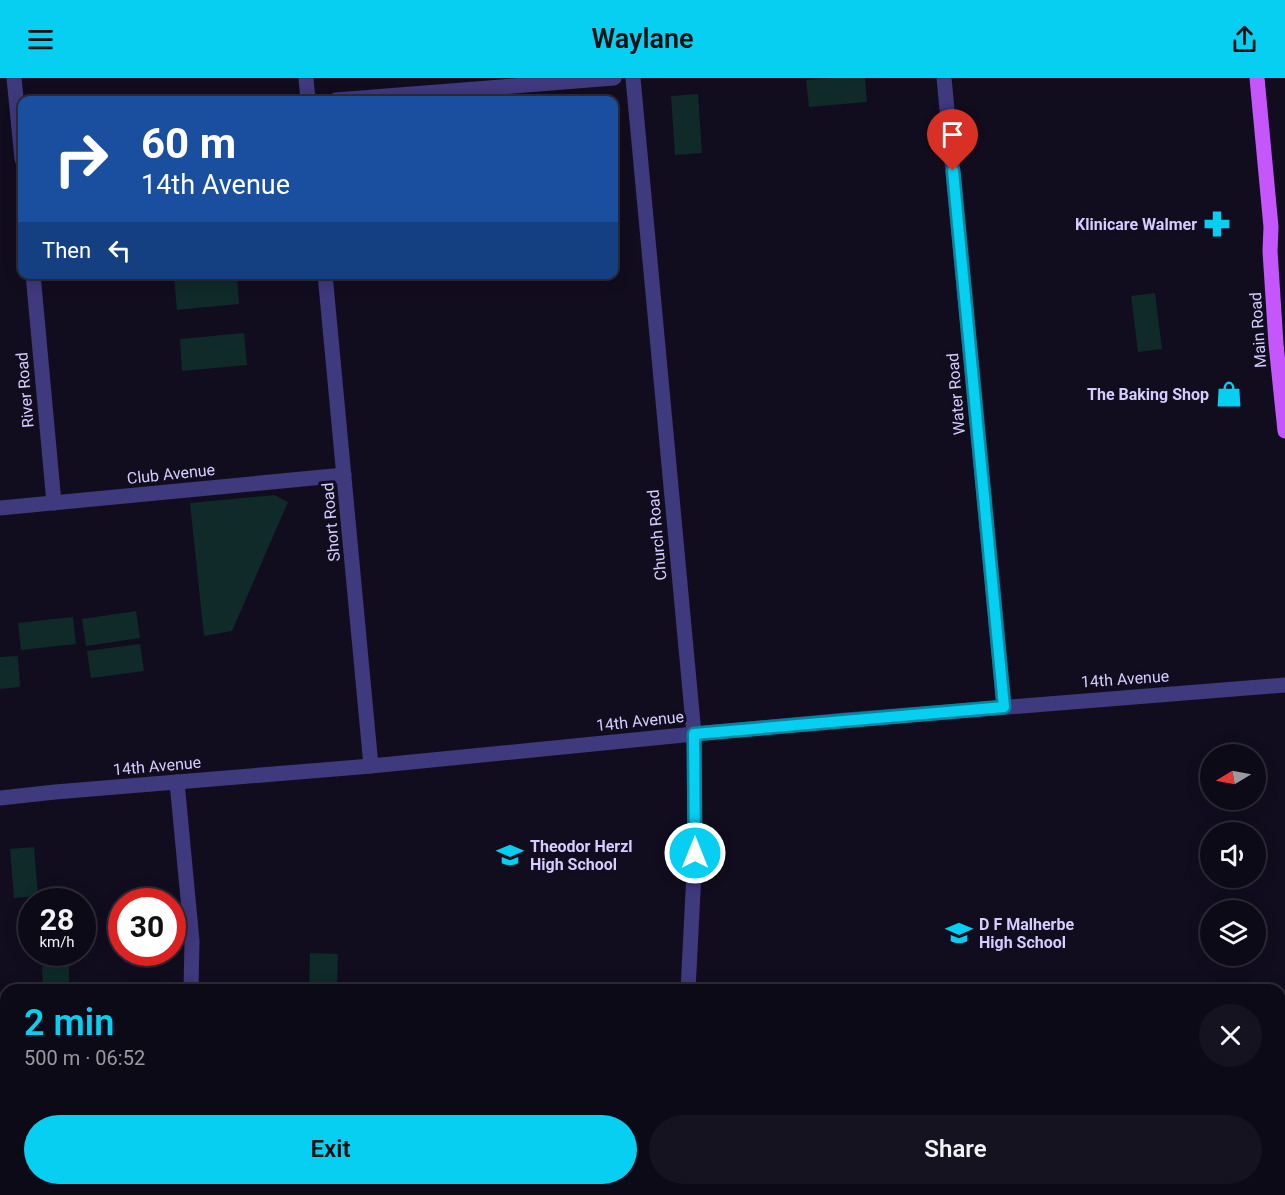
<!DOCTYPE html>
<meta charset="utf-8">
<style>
:root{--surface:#0d0a17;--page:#161320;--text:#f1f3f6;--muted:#9a9aa1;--line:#2d2b36;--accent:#06cff1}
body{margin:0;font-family:Roboto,sans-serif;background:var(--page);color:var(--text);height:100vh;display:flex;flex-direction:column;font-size:22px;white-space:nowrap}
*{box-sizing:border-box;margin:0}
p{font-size:20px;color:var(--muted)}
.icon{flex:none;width:33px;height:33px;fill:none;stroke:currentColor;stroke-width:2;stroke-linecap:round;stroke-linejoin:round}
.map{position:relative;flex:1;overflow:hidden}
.drawer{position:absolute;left:0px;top:906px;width:1286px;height:212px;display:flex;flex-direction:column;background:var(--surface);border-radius:18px 18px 0 0;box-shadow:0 3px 15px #0003,0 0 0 2px var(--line)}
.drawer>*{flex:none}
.top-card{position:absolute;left:18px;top:18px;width:600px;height:183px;border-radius:12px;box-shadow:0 3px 15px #0003,0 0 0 2px var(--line);background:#1a4fa0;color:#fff;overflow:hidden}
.needle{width:39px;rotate:260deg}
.controls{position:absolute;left:1200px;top:666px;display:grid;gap:12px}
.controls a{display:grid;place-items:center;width:66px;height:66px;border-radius:50%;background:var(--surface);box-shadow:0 3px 15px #0003,0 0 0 2px var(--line);font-size:30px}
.speed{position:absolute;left:18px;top:810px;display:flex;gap:12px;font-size:30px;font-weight:700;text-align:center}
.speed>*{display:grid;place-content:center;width:78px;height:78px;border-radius:50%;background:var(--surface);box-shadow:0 3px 15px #0003,0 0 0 2px var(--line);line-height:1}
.speed small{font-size:15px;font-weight:400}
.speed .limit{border:9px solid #d22;background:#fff;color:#111}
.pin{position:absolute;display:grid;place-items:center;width:51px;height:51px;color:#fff;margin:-62px -26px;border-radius:50% 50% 50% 0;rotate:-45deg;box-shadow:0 0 6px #0007}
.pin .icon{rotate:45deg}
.me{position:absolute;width:66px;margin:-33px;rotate:0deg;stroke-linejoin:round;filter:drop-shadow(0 0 4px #0008)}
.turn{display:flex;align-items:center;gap:21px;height:126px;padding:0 24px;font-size:27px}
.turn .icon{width:78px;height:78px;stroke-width:2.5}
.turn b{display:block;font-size:42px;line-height:51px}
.then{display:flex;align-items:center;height:57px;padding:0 24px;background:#0003;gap:12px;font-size:22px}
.round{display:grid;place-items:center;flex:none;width:63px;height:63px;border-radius:32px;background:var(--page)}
.headline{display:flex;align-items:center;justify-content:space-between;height:102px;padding:0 24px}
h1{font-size:36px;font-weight:600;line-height:45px;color:var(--accent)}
.button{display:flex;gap:12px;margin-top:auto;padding:12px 24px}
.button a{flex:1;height:69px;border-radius:36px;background:var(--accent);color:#111;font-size:24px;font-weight:600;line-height:69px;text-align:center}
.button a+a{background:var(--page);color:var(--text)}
header{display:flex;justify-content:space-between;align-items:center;height:78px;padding:0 24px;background:var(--accent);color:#111;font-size:27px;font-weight:600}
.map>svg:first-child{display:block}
.green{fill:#102929}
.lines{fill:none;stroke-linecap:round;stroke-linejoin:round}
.minor{stroke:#3f397d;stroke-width:15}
.major{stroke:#c556fb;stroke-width:15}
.route-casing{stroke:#04879d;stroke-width:15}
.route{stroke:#06cff1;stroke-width:10}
.labels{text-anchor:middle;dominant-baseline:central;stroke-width:6;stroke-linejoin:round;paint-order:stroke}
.poi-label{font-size:16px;font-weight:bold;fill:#d4cdfe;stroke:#110d1f;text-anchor:end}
.street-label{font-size:16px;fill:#d4cdfe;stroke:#110d1f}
</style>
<header><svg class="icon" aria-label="menu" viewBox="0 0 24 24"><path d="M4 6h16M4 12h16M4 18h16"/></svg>Waylane<svg class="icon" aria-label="share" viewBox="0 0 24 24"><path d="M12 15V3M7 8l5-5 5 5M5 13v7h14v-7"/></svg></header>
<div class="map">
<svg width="1285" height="1117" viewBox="0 0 1285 1117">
<rect width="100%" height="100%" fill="#110d1f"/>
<!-- green -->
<g class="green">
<path d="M831,0H865L867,24L809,29L806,2Z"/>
<path d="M698,16L702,75L675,77L671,18Z"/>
<path d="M220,197H237L239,226L177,232L174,200Z"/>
<path d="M1155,215L1162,271L1138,274L1131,218Z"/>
<path d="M244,255L247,287L182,293L180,261Z"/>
<path d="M274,417L288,424L232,553L204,558L190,425Z"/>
<path d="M136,533L140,560L86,568L82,541Z"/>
<path d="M73,539L76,566L21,572L18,545Z"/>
<path d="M140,566L144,593L91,600L87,573Z"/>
<path d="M18,578L20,609L0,611V579Z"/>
<path d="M34,769L38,818L14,820L10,771Z"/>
<path d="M310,875L338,876L337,912H309Z"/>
<path d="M42,888H69V912H43Z"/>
</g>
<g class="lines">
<!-- minor -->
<g class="minor">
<path d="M14,0L22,81"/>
<path d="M306,0L308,22"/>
<path d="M633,0L694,656L695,775L688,912"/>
<path d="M944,0L1004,629"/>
<path d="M336,22L614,0"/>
<path d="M33,196L54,425"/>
<path d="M325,196L371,688"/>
<path d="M0,430L344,397"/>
<path d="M177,704L192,863L191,912"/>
<path d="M0,720L55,714L371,688L694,656L846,642L1285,607"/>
<path d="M181,1117L182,1112"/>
<path d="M677,1117V1112"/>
</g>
<!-- major -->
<path class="major" d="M1257,0L1271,149L1270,173L1276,266L1285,353"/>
</g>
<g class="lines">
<!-- route casing -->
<g class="route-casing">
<path id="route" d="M695,775L694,656L1004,629L953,93"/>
</g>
<!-- route -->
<use href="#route" class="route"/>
</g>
<!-- icons -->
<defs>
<g id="pharmacy-bare" transform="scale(2.07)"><path d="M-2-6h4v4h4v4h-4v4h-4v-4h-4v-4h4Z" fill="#06cff1" stroke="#110d1f" stroke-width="2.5" paint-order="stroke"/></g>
<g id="shop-bare" transform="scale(2.07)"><path d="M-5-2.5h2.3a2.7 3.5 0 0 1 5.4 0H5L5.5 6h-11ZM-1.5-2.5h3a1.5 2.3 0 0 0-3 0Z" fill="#06cff1" stroke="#110d1f" stroke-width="2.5" paint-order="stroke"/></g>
<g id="school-bare" transform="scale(2.07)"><path d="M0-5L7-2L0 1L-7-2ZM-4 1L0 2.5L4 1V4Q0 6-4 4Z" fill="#06cff1" stroke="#110d1f" stroke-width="2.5" paint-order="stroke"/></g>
</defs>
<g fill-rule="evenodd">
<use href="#pharmacy-bare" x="1217" y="146"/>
<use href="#shop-bare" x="1229" y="316"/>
<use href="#school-bare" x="510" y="777"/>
<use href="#school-bare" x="959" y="855"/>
</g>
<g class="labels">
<!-- poi labels -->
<g class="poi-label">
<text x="1197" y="146">Klinicare Walmer</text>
<text x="1209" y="316">The Baking Shop</text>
<text x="530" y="768" text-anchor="start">Theodor Herzl<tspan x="530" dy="18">High School</tspan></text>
<text x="979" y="846" text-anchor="start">D F Malherbe<tspan x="979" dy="18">High School</tspan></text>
</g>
<!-- street labels -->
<g class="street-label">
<text transform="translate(1258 252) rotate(-94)">Main Road</text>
<text transform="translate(25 312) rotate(-95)">River Road</text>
<text transform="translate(956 316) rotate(-95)">Water Road</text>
<text transform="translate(171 396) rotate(-6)">Club Avenue</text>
<text transform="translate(331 444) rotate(-95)">Short Road</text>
<text transform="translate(657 457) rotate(-95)">Church Road</text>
<text transform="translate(1125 601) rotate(-4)">14th Avenue</text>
<text transform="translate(640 643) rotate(-6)">14th Avenue</text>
<text transform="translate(157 688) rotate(-5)">14th Avenue</text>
</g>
</g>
</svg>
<div class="controls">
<a><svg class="needle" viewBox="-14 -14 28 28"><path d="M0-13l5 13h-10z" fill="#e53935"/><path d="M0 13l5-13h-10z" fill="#9a9aa1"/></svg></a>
<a><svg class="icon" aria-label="sound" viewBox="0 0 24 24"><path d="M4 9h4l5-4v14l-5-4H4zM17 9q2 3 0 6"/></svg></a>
<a><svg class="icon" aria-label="layers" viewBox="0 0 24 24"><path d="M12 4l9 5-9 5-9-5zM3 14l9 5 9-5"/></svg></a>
</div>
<div class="speed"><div>28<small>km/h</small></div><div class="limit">30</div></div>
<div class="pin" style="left:953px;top:93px;background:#d93025"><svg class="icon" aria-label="arrive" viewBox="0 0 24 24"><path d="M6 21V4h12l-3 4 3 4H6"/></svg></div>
<svg class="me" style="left:695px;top:775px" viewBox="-20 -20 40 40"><circle r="17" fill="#06cff1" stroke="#fff" stroke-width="3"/><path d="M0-11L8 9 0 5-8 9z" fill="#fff"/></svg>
<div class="top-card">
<div class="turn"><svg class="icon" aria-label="right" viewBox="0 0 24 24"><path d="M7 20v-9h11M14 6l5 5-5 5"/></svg><div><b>60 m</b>14th Avenue</div></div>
<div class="then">Then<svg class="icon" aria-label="left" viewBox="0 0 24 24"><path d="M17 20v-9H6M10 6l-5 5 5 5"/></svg></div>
</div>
<section class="drawer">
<div class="headline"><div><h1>2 min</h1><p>500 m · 06:52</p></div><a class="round"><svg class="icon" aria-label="close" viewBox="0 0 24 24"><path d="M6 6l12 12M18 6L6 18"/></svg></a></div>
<div class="button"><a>Exit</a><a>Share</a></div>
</section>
</div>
